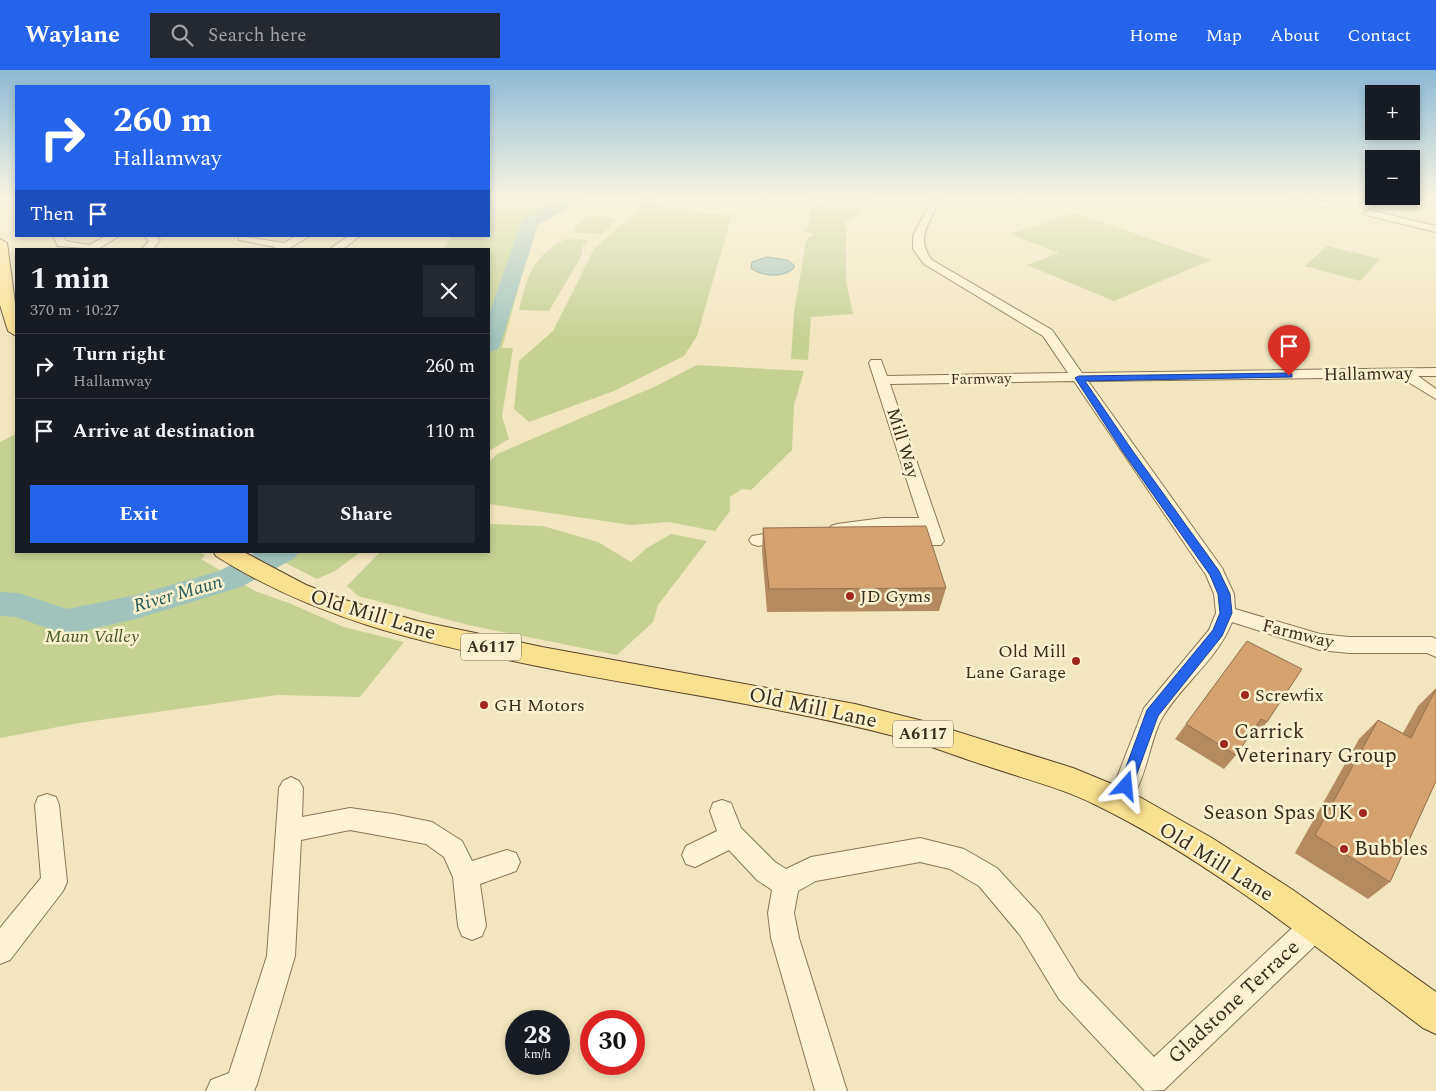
<!DOCTYPE html>
<meta charset="utf-8">
<style>
:root{--surface:#171b24;--page:#242831;--text:#f1f3f6;--muted:#9ea1a6;--line:#363941;--accent:#2563eb}
body{margin:0;font-family:Spectral,serif;background:var(--page);color:var(--text);height:100vh;display:flex;flex-direction:column;font-size:19px;white-space:nowrap}
*{box-sizing:border-box;margin:0}
p{font-size:16px;color:var(--muted)}
.icon{flex:none;width:28px;height:28px;fill:none;stroke:currentColor;stroke-width:2;stroke-linecap:round;stroke-linejoin:round}
.map{position:relative;flex:1;overflow:hidden}
.sheet{position:absolute;left:15px;top:178px;width:475px;height:305px;display:flex;flex-direction:column;background:var(--surface);border-radius:0px;box-shadow:0 2px 8px #0003}
.sheet>*{flex:none}
.hud{position:absolute;left:15px;top:15px;width:475px;height:152px;border-radius:0px;box-shadow:0 2px 8px #0003;background:#2563eb;color:#fff;overflow:hidden}
.fabs{position:absolute;left:1365px;top:15px;display:grid;gap:10px}
.fabs a{display:grid;place-items:center;width:55px;height:55px;border-radius:0px;background:var(--surface);box-shadow:0 2px 8px #0003;font-size:25px}
.speed{position:absolute;left:505px;top:940px;display:flex;gap:10px;font-size:25px;font-weight:700;text-align:center}
.speed>*{display:grid;place-content:center;width:65px;height:65px;border-radius:50%;background:var(--surface);box-shadow:0 2px 8px #0003;line-height:1}
.speed small{font-size:12px;font-weight:400}
.speed .limit{border:8px solid #d22;background:#fff;color:#111}
.pin{position:absolute;display:grid;place-items:center;width:42px;height:42px;color:#fff;margin:-51px -21px;border-radius:50% 50% 50% 0;rotate:-45deg;box-shadow:0 0 5px #0007}
.pin .icon{rotate:45deg}
.me{position:absolute;width:55px;margin:-28px;rotate:18deg;stroke-linejoin:round;filter:drop-shadow(0 0 4px #0008)}
.turn{display:flex;align-items:center;gap:18px;height:105px;padding:0 15px;font-size:22px}
.turn .icon{width:65px;height:65px;stroke-width:2.5}
.turn b{display:block;font-size:35px;line-height:42px}
.then{display:flex;align-items:center;height:48px;padding:0 15px;background:#0003;gap:10px;font-size:19px}
.round{display:grid;place-items:center;flex:none;width:52px;height:52px;border-radius:0px;background:var(--page)}
.summary{display:flex;align-items:center;justify-content:space-between;height:85px;padding:0 15px}
h1{font-size:30px;font-weight:700;line-height:38px}
.cta{display:flex;gap:10px;margin-top:auto;padding:10px 15px}
.cta a{flex:1;height:58px;border-radius:0px;background:var(--accent);color:#fff;font-size:20px;font-weight:700;line-height:58px;text-align:center}
.cta a+a{background:var(--page);color:var(--text)}
ul{padding:0;list-style:none}
li{display:flex;align-items:center;gap:15px;height:65px;padding:0 15px;border-top:1px solid var(--line)}
li div{flex:1}
li b{display:block;font-size:19px}
li em{font-style:normal}
header{display:flex;align-items:center;gap:30px;box-sizing:border-box;height:70px;padding:0 25px;background:var(--accent);color:#fff}
header strong{font-size:24px}
nav{display:flex;gap:28px;margin-inline-start:auto;font-size:18px}
.search{width:350px;height:45px;background:var(--page);display:flex;align-items:center;gap:12px;box-sizing:border-box;padding:0 18px;border-radius:0px;color:var(--muted);font-size:19px}
.map>svg:first-child{display:block}
.green{fill:#c5d191}
.water{fill:#a2c3bc;stroke:#68928a}
.lines{fill:none;stroke-linecap:round;stroke-linejoin:round}
.river{fill:#a2c3bc;fill-rule:evenodd}
.minor-casing{stroke:#8c7655;stroke-width:2}
.major-casing{stroke:#59432a;stroke-width:2}
.minor{fill:#fcf3d2;fill-rule:evenodd}
.major{fill:#fae191;fill-rule:evenodd}
.wall{fill:#b68a5f}
.building{fill:#d4a16f;stroke:#94714e}
.route{fill:#2563eb;stroke:#184099}
.poi-dot{fill:#a1271e;stroke:#f9f0ce;stroke-width:2}
.labels{text-anchor:middle;dominant-baseline:central;stroke-width:5;stroke-linejoin:round;paint-order:stroke}
.far-street-label{font-size:15px;fill:#3a2c1b;stroke:#f9f0ce}
.shield{fill:#f9f0ce;stroke:#736751;stroke-width:1}
.shield-label{font-size:16px;font-weight:bold;fill:#3a2c1b}
.street-label{font-size:18px;fill:#3a2c1b;stroke:#f9f0ce}
.poi-label{font-size:18px;fill:#3a2c1b;stroke:#f9f0ce;text-anchor:start}
.park-label{font-size:18px;font-style:italic;fill:#46591f;stroke:#f9f0ce}
.water-label{font-size:19px;font-style:italic;fill:#285b5b;stroke:#f9f0ce}
.near-street-label{font-size:21px;fill:#3a2c1b;stroke:#f9f0ce}
.near-poi-label{font-size:21px;fill:#3a2c1b;stroke:#f9f0ce;text-anchor:start}
</style>
<header>
<strong>Waylane</strong>
<div class="search"><svg class="icon" aria-label="search" viewBox="0 0 24 24"><circle cx="10" cy="10" r="6"/><path d="M15 15l6 6"/></svg>Search here</div>
<nav><a>Home</a><a>Map</a><a>About</a><a>Contact</a></nav>
</header>
<div class="map">
<svg width="1436" height="1021" viewBox="0 0 1436 1021">
<rect width="100%" height="100%" fill="#f2e6be"/>
<!-- green -->
<g class="green">
<path d="M492,127H584L543,148L535,156L502,278H513L502,346L509,369L489,381V179H444L451,166H489V130Z"/>
<path d="M640,127H657L652,129L656,134L665,133L661,137L718,145H732L697,266L684,286L614,321L529,352L514,339L519,291L553,261L594,179L639,140V135L645,131L644,128Z"/>
<path d="M807,127H866L858,145L846,151V211L853,244L811,247L808,290L791,289L794,243L805,177L807,169L814,164L803,161L808,159L811,137L822,136V130Z"/>
<path d="M1076,143L1211,190L1114,231L1027,195L1059,183L1011,164Z"/>
<path d="M589,145L607,147L617,150L602,164L574,163L576,156Z"/>
<path d="M565,169L589,170L582,177V185L549,241L519,240C528,205 531,188 565,169Z"/>
<path d="M1327,176L1380,189L1360,211L1305,196Z"/>
<path d="M697,295L804,301L794,335L792,380L751,420L742,419L730,427V441L715,461L669,452L631,455L489,434V392L497,384L654,317Z"/>
<path d="M16,364V481H200L205,486L201,489L255,521L289,533L344,557L404,572L360,627L277,625L79,653L0,668V372Z"/>
<path d="M489,454L543,456L598,472L631,492L647,478L671,464L707,471L658,535L653,552L617,585L468,555L358,526L347,516L381,481H489Z"/>
<path d="M262,481H362L335,501L317,509Z"/>
</g>
<!-- water -->
<path class="water" d="M767,187L787,190L794,195V198C784,208 762,207 751,198L752,192Z"/>
<g class="lines">
<!-- river -->
<g class="river">
<path d="M565,127H585L583,130L538,155L500,275L497,280L489,282V244L521,152L524,148Z"/>
<path d="M258,481H299L295,488L241,517L136,549L66,565L16,547L0,546V522L19,523L67,539L136,525L219,501Z"/>
</g>
<!-- minor casing -->
<g class="minor-casing">
<g id="minor">
<path d="M933,127H942C931,150 914,167 932,190L1052,260L1082,303L1436,298V306H1418L1436,319V329L1400,307L1088,311L1222,498L1234,524L1235,539L1320,564L1349,567H1432L1436,569V587L1427,583H1349L1320,580L1232,552C1218,589 1182,614 1162,648C1147,674 1146,729 1115,741L1106,738L1103,730L1116,710L1144,638L1209,560L1216,543L1214,524L1206,505L1074,311L890,314L944,471L941,475H929L922,459L883,460L837,466L831,464L828,460L831,456L837,454L883,448H919L869,293L871,290H881L887,306L1068,303L1043,266L924,194L913,179V166Z"/>
<path d="M1293,127H1307L1333,135L1328,138Z"/>
<path d="M1369,140L1436,156V162L1366,145L1364,143Z"/>
<path d="M53,166H63L66,171L89,175L106,166H119L98,179L58,176Z"/>
<path d="M144,166H156L160,170L153,179H142L149,171Z"/>
<path d="M239,166L284,173L296,166H310L288,179H274L275,177L239,170Z"/>
<path d="M348,166H360L343,179H330Z"/>
<path d="M787,460L793,462L796,466L793,470L758,476L752,474L749,470L752,466Z"/>
<path d="M291,707L299,711L303,718L302,747L350,738L393,744L432,752L462,771L472,791L507,780L516,783L520,792L516,801L480,814L486,856L482,866L472,870L462,866L458,856L453,807L444,787L426,774L350,760L301,770L295,886L257,1014L254,1021H206L211,1010L229,1003L267,886L279,718L283,711Z"/>
<path d="M47,724L56,727L59,735L67,812L63,821L10,890L0,894V858L41,808L35,735L38,727Z"/>
<path d="M722,730L731,733L741,758L775,792L786,799L811,787L920,768L964,779L997,798L1040,845L1079,909L1154,987L1306,845L1316,841L1326,845L1330,855L1326,865L1164,1020L1145,1021L1059,929L1020,865L979,816L950,799L920,792L816,811L798,821L794,843L799,868L847,1021H815L771,868L768,843L772,820L757,810L729,780L695,797L686,794L682,785L686,776L717,761L710,741L713,733Z"/>
</g>
</g>
<!-- major casing -->
<g class="major-casing">
<g id="major">
<path d="M0,169L7,173L16,240V266L8,261L0,235Z"/>
<path d="M213,481H242L306,515L345,530L418,551L542,577L855,634L923,651L1073,698L1129,721L1212,768L1293,820L1436,922V964L1423,958C1321,881 1211,791 1096,735C1062,718 1025,709 990,697C961,688 932,676 902,668C781,636 655,620 532,595C418,572 316,549 216,486Z"/>
</g>
</g>
<!-- minor -->
<use href="#minor" class="minor"/>
<!-- major -->
<use href="#major" class="major"/>
</g>
<!-- wall -->
<g class="wall">
<path d="M763,458L946,518L939,541L767,542L762,481Z"/>
<path d="M1247,571L1267,652L1255,667L1250,664L1236,685L1224,699L1175,669Z"/>
<path d="M1436,618V711L1390,812L1368,829L1295,783L1359,669L1378,650L1403,663L1418,636Z"/>
</g>
<!-- building -->
<g class="building">
<path d="M926,456L946,518L769,519L763,458Z"/>
<path d="M1247,571L1302,599L1267,652L1261,649L1236,685L1186,654Z"/>
<path d="M1436,619V711L1390,812L1315,765L1378,650L1411,668Z"/>
</g>
<!-- sky -->
<linearGradient id="sky" x2="0" y2="1"><stop stop-color="#8cbad6"/><stop offset="0.47" stop-color="#f9f4e2"/><stop offset="1" stop-color="#f9f4e2" stop-opacity="0"/></linearGradient>
<rect width="1436" height="270" fill="url(#sky)"/>
<!-- route -->
<path class="route" d="M1289,303L1292,304V307L1085,311L1132,380L1219,501L1230,524L1232,543L1222,566L1158,646L1131,720L1126,722L1121,720L1119,716L1147,640L1213,560L1220,543L1218,524L1210,505L1123,382L1075,308L1079,306Z"/>
<!-- markers -->
<g class="poi-dot">
<circle cx="850" cy="526" r="5"/>
<circle cx="1076" cy="591" r="5"/>
<circle cx="1245" cy="625" r="5"/>
<circle cx="484" cy="635" r="5"/>
<circle cx="1224" cy="674" r="5"/>
<circle cx="1363" cy="743" r="5"/>
<circle cx="1344" cy="779" r="5"/>
</g>
<g class="labels">
<!-- far-street labels -->
<g class="far-street-label">
<text transform="translate(981 309) rotate(-1)">Farmway</text>
</g>
<!-- shield labels -->
<g class="shield">
<rect x="461" y="563.5" width="60" height="27" rx="4"/>
<rect x="893" y="650.5" width="60" height="27" rx="4"/>
</g>
<g class="shield-label">
<text x="491" y="577">A6117</text>
<text x="923" y="664">A6117</text>
</g>
<!-- street labels -->
<g class="street-label">
<text transform="translate(1368 304) rotate(-1)">Hallamway</text>
<text transform="translate(903 373) rotate(73)">Mill Way</text>
<text transform="translate(1298 564) rotate(14)">Farmway</text>
</g>
<!-- poi labels -->
<g class="poi-label">
<text x="860" y="526">JD Gyms</text>
<text x="1066" y="581" text-anchor="end">Old Mill<tspan x="1066" dy="21">Lane Garage</tspan></text>
<text x="1255" y="625">Screwfix</text>
<text x="494" y="635">GH Motors</text>
</g>
<!-- park labels -->
<g class="park-label">
<text x="92" y="566">Maun Valley</text>
</g>
<!-- water labels -->
<g class="water-label">
<text transform="translate(178 524) rotate(-16)">River Maun</text>
</g>
<!-- near-street labels -->
<g class="near-street-label">
<text transform="translate(373 545) rotate(17)">Old Mill Lane</text>
<text transform="translate(813 638) rotate(12)">Old Mill Lane</text>
<text transform="translate(1216 792) rotate(32)">Old Mill Lane</text>
<text transform="translate(1234 932) rotate(-43)">Gladstone Terrace</text>
</g>
<!-- near-poi labels -->
<g class="near-poi-label">
<text x="1234" y="662">Carrick<tspan x="1234" dy="24">Veterinary Group</tspan></text>
<text x="1353" y="743" text-anchor="end">Season Spas UK</text>
<text x="1354" y="779">Bubbles</text>
</g>
</g>
</svg>
<div class="fabs">
<a>+</a>
<a>−</a>
</div>
<div class="speed"><div>28<small>km/h</small></div><div class="limit">30</div></div>
<div class="pin" style="left:1289px;top:306px;background:#d93025"><svg class="icon" aria-label="arrive" viewBox="0 0 24 24"><path d="M6 21V4h12l-3 4 3 4H6"/></svg></div>
<svg class="me" style="left:1126px;top:716px" viewBox="-20 -20 40 40"><path d="M0-17L14 15 0 8-14 15z" fill="#2563eb" stroke="#fff" stroke-width="4"/></svg>
<div class="hud">
<div class="turn"><svg class="icon" aria-label="right" viewBox="0 0 24 24"><path d="M7 20v-9h11M14 6l5 5-5 5"/></svg><div><b>260 m</b>Hallamway</div></div>
<div class="then">Then<svg class="icon" aria-label="arrive" viewBox="0 0 24 24"><path d="M6 21V4h12l-3 4 3 4H6"/></svg></div>
</div>
<section class="sheet">
<div class="summary"><div><h1>1 min</h1><p>370 m · 10:27</p></div><a class="round"><svg class="icon" aria-label="close" viewBox="0 0 24 24"><path d="M6 6l12 12M18 6L6 18"/></svg></a></div>
<ul>
<li><svg class="icon" aria-label="right" viewBox="0 0 24 24"><path d="M7 20v-9h11M14 6l5 5-5 5"/></svg><div><b>Turn right</b><p>Hallamway</p></div><em>260 m</em></li>
<li><svg class="icon" aria-label="arrive" viewBox="0 0 24 24"><path d="M6 21V4h12l-3 4 3 4H6"/></svg><div><b>Arrive at destination</b></div><em>110 m</em></li>
</ul>
<div class="cta"><a>Exit</a><a>Share</a></div>
</section>
</div>
